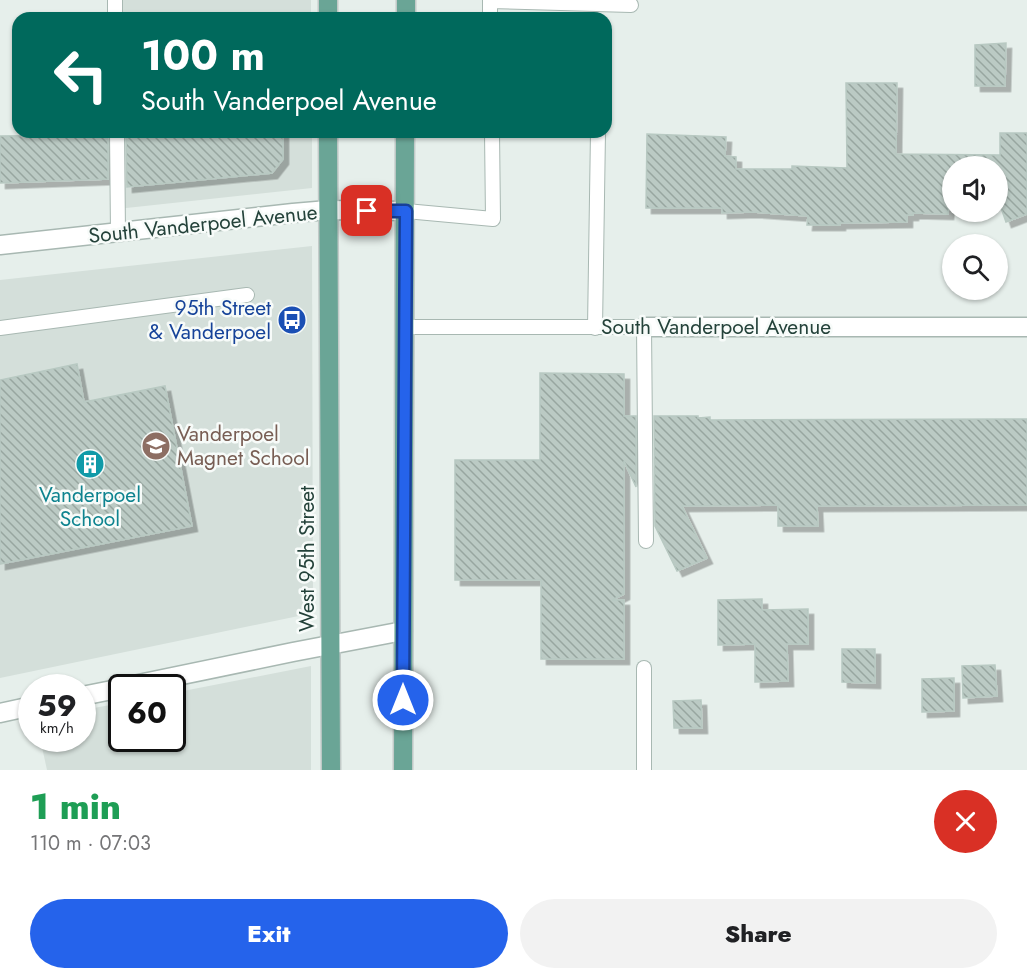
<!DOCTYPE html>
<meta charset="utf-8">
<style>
:root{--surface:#fff;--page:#f2f2f2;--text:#202124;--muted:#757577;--accent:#2563eb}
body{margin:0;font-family:Jost,sans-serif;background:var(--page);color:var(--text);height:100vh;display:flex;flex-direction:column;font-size:22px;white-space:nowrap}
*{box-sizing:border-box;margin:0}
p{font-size:20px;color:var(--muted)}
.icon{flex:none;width:33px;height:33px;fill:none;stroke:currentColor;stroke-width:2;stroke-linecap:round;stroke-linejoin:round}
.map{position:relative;height:770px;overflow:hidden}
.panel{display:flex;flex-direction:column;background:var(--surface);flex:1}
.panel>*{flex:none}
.hud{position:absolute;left:12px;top:12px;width:600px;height:126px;border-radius:18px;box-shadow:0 2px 4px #0004;background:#00695c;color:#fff;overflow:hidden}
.controls{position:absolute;left:942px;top:156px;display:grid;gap:12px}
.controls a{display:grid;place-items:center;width:66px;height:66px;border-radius:50%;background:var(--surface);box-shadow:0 2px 4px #0004;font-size:30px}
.speed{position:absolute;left:18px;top:674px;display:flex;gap:12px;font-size:30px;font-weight:700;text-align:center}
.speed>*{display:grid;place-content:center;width:78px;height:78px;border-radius:50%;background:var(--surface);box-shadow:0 2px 4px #0004;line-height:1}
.speed small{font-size:15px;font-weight:400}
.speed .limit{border:3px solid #111;border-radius:9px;background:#fff;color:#111}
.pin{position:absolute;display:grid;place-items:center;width:51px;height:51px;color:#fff;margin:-26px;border-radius:12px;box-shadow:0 3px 9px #0006}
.me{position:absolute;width:66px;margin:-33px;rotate:0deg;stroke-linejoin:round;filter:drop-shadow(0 0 4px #0008)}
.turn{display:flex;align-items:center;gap:21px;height:126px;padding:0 30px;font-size:27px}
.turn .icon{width:78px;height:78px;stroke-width:2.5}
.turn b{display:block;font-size:42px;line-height:51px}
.round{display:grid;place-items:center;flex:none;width:63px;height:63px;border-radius:32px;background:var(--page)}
.head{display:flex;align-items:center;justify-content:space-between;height:102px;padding:0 30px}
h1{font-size:36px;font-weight:800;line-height:45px;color:#1e9e55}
.action{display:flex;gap:12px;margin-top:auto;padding:12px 30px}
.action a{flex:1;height:69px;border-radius:36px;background:var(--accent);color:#fff;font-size:24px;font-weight:800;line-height:69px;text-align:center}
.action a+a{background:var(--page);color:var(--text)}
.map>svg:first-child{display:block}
.built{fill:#d4dfda}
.building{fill:url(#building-back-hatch);stroke:#b8c9c2;stroke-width:1.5;filter:url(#shadow)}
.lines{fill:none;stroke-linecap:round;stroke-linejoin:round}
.lane-casing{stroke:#a8b8b2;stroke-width:16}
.street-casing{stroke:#a8b8b2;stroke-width:21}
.primary-casing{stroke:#c2cac8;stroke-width:21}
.lane{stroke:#fff;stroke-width:14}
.street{stroke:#fff;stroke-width:18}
.primary{stroke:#6aa596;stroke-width:18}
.route-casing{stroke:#184099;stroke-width:15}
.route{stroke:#2563eb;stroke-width:10}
.labels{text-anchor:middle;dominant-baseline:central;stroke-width:5;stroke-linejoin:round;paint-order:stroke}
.street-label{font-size:21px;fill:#24423a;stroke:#f7fbf9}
.transit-label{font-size:21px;fill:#164399;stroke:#f7fbf9;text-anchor:end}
.education-label{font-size:21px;fill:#785e54;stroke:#f7fbf9;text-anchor:start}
.culture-label{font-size:21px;fill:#0d838f;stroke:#f7fbf9}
</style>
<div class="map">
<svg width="1027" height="770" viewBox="0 0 1027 770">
<defs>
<pattern id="building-back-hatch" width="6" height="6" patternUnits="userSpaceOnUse" patternTransform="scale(1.5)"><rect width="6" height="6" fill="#bbcac4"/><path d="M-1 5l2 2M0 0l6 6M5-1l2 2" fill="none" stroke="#98a6a0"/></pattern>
<filter id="shadow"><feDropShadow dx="5.5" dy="5.5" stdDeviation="0" flood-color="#0004"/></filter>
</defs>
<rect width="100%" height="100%" fill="#e6efeb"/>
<!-- built -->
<g class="built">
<rect x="115" y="0" width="196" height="18"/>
<path d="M117,132H312V188L117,209Z"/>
<path d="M312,246L313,613L0,678V280Z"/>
<path d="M311,666V770H47L40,738H82L83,710L121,703L122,738H172L173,693Z"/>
</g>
<!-- building -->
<g class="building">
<path d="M1006,43L1005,86H975V45Z"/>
<path d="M846,83H897L896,154L1000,155V133H1027V214L1006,222L1000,205H998V166H952V205H949L948,214L913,213V215H907V222L840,223V225H807L808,216L753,212L722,213V208H646L647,134L726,137L725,156L736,157V169H792V166L847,168Z"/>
<path d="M126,132H283V159L272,173L127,187Z"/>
<path d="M108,135V179L0,183V136Z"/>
<path d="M77,364L84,402L165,386L192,526L0,564V380Z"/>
<path d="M540,373L624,374V416H636V487L624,461V594L612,600H624V659H541V580H455V460H540Z"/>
<path d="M654,416H698V418L710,417V420L1027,419V505L817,506L818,526H778V505L682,506L707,558L677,571L655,526Z"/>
<path d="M762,599V610L808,609V644H787L788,681L755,682V644L718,645V600Z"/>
<path d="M842,649H875V683L842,682Z"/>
<path d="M995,665L997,696L963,698L962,666Z"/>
<path d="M954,678V711L922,712V679Z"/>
<path d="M701,700L702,728H674L673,701Z"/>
</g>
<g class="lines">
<!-- lane casing -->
<g class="lane-casing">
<g id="lane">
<path d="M115,0V18"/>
<path d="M490,18V1L631,5"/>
<path d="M117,132L118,233"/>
<path d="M406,211L493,219L492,132"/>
<path d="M405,327H644L646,541"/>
<path d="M0,328L247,295"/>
<path d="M595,328L598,132"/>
<path d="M644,770V668"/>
</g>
</g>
<!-- street casing -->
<g class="street-casing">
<g id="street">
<path d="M0,245L293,213L328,210L406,211"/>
<path d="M644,327H1027"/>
<path d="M124,687L293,652L403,631"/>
<path d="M82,696L122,688"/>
<path d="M0,713L32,706"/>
</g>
</g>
<!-- primary casing -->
<g class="primary-casing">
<g id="primary">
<path d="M328,18V0"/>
<path d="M406,18V0"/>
<path d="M328,132L331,770"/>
<path d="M403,770L405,132"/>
</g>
</g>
<!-- lane -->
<use href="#lane" class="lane"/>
<!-- street -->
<use href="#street" class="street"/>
<!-- primary -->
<use href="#primary" class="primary"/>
</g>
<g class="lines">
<!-- route casing -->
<g class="route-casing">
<path id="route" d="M367,211H406L403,700"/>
</g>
<!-- route -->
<use href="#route" class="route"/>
</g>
<!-- icons -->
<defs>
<g id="bus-disc" transform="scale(1.5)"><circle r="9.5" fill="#1a4fb4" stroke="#f7fbf9"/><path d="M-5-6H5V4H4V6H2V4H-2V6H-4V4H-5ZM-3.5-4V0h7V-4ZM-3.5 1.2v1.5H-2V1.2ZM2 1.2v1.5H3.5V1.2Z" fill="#fff"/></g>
<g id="school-disc" transform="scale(1.5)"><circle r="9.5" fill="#8d6e63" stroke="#f7fbf9"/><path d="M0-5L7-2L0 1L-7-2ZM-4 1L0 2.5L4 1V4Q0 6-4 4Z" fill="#fff"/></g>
<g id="building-disc" transform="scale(1.5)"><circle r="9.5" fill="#0f9aa8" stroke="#f7fbf9"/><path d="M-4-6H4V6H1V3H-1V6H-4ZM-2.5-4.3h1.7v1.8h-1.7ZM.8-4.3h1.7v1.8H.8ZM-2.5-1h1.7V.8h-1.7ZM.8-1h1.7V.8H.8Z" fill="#fff"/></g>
</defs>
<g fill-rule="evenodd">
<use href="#bus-disc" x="292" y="320"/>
<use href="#school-disc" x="156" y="446"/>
<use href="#building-disc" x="90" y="464"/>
</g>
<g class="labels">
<!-- street labels -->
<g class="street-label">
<text transform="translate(203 224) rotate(-6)">South Vanderpoel Avenue</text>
<text x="716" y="327">South Vanderpoel Avenue</text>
<text transform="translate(307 559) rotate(-90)">West 95th Street</text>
</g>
<!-- transit labels -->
<g class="transit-label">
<text x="271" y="308">95th Street<tspan x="271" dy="24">&amp; Vanderpoel</tspan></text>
</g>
<!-- education labels -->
<g class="education-label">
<text x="177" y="434">Vanderpoel<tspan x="177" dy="24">Magnet School</tspan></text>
</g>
<!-- culture labels -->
<g class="culture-label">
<text x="90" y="495">Vanderpoel<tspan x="90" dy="24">School</tspan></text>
</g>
</g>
</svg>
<div class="controls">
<a><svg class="icon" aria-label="sound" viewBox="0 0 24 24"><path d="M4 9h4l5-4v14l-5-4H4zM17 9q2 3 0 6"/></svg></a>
<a><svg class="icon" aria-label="search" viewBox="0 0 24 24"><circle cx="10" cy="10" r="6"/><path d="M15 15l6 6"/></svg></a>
</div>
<div class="speed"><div>59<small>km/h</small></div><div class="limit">60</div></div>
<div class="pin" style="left:367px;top:211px;background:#d93025"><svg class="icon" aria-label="arrive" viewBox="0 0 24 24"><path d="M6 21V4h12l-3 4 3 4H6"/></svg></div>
<svg class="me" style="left:403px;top:700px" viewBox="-20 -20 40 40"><circle r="17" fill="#2563eb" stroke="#fff" stroke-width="3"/><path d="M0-11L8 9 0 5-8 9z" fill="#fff"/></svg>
<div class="hud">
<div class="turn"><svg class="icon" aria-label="left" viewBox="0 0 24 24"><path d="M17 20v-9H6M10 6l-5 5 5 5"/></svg><div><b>100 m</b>South Vanderpoel Avenue</div></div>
</div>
</div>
<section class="panel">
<div class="head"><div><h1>1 min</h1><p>110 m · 07:03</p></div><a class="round" style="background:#d93025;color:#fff"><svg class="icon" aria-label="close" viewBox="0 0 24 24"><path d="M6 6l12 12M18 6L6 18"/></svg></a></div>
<div class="action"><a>Exit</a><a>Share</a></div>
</section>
